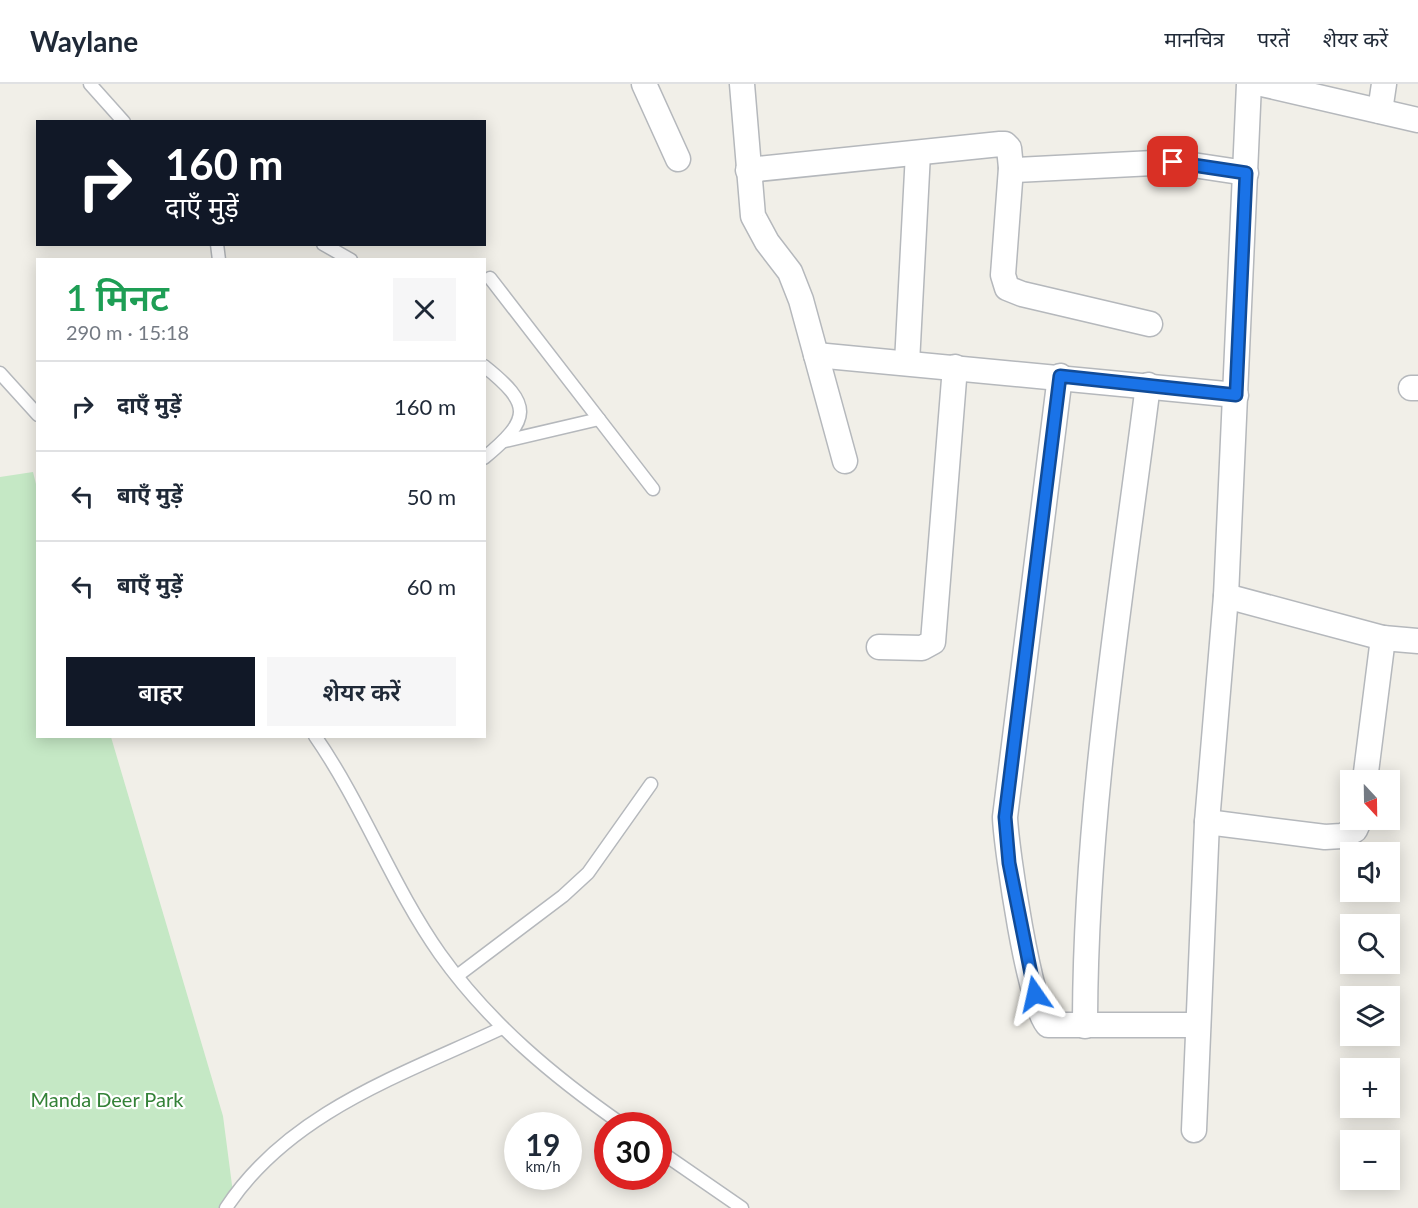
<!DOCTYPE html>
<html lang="hi">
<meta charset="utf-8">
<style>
:root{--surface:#fff;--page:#f6f6f7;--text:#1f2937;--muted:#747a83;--line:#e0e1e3;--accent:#111827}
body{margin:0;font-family:Lato,"Noto Sans Devanagari",sans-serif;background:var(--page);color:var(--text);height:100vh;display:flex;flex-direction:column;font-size:22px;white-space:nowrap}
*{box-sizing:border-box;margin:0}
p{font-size:20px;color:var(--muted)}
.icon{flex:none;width:33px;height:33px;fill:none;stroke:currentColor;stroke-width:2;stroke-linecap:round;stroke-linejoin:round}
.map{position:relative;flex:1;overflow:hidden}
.side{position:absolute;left:36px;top:174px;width:450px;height:480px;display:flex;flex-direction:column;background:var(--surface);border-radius:0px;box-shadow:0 3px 15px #0003}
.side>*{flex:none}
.guide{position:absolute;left:36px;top:36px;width:450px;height:126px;border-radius:0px;box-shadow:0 3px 15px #0003;background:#111827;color:#fff;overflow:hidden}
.needle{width:39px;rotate:158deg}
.buttons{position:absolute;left:1340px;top:686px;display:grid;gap:12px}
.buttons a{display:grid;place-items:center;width:60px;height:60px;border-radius:0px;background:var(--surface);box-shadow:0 3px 15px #0003;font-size:30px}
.speed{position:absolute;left:504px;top:1028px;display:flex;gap:12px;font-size:30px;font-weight:700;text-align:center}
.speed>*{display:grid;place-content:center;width:78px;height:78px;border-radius:50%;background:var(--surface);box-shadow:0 3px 15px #0003;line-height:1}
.speed small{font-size:15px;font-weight:400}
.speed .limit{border:9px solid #d22;background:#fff;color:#111}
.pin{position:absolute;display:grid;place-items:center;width:51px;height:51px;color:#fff;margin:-26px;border-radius:12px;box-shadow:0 3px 9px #0006}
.me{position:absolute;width:66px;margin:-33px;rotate:349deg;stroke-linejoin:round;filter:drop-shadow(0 0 4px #0008)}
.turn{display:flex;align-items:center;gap:21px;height:126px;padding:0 30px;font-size:27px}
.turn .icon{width:78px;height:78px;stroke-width:2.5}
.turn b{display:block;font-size:42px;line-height:51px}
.round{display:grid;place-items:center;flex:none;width:63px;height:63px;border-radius:0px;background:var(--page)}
.overview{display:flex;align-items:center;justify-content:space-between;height:102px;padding:0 30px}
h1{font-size:36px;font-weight:600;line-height:45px;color:#1e9e55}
.action{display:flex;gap:12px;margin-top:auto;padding:12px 30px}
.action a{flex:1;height:69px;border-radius:0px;background:var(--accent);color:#fff;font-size:24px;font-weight:600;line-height:69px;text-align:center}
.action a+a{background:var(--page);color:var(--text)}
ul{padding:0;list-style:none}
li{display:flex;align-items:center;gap:18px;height:90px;padding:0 30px;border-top:2px solid var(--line)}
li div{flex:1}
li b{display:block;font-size:22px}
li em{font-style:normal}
header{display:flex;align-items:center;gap:36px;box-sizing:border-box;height:84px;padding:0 30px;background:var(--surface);border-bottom:2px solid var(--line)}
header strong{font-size:28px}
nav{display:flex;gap:33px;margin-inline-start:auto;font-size:21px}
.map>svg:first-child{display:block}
.green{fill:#c5e8c5}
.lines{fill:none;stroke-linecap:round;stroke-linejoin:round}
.service-casing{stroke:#b5b8bc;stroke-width:15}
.minor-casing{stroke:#b5b8bc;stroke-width:27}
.service{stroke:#fff;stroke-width:12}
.minor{stroke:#fff;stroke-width:24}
.route-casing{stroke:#114b97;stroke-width:15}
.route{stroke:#1a73e8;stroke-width:10}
.labels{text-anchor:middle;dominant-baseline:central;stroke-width:4.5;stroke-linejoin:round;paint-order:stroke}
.park-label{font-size:20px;fill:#348238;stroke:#fff}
</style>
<header>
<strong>Waylane</strong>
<nav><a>मानचित्र</a><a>परतें</a><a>शेयर करें</a></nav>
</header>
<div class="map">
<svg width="1418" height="1124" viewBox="0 0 1418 1124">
<rect width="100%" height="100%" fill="#f1efe8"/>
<!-- green -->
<path class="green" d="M33,388L37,404L38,652L111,653L223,1032L235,1124H0V393Z"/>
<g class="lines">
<!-- service casing -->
<g class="service-casing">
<g id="service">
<path d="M90,0L124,38"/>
<path d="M217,160L219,176"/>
<path d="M323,160L351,176"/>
<path d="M490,194L653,405"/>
<path d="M484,282C533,321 531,335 484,374"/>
<path d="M0,289L38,331"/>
<path d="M505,357L599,335"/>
<path d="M315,652C363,721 392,802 440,870C489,939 554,993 623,1041"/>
<path d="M457,892L563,812L588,789L651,700"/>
<path d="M658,1066L742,1124"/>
<path d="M226,1124C289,1028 402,991 502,944"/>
</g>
</g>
<!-- minor casing -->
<g class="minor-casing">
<g id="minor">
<path d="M644,0L678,75"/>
<path d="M742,0L753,132L767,158L790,188L801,216L845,377"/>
<path d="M1262,0L1418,36"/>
<path d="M1380,27L1384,0"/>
<path d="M1011,84L1003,191L1007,204L1022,210L1150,240"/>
<path d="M748,86L1000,60H1005L1009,64L1011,84L1015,86L1173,78L1246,89"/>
<path d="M816,271L1236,311"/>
<path d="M907,279L918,69"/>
<path d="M1060,292L1005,733C1006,763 1030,927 1048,941H1198"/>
<path d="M1411,304H1418"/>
<path d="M1226,512L1383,554L1418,557"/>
<path d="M879,563L922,564L933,558L955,283"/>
<path d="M1365,696L1383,554"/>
<path d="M1207,738L1325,753L1342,752L1355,746L1360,735"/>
<path d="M1085,942C1085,728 1121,514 1148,301"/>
<path d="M1194,1046L1207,738L1226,512L1249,0"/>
</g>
</g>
<!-- service -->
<use href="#service" class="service"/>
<!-- minor -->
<use href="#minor" class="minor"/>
</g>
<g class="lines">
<!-- route casing -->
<g class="route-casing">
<path id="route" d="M1035,910L1009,779L1005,733L1060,292L1236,311L1246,89L1173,78"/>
</g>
<!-- route -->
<use href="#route" class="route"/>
</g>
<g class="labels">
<!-- park labels -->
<g class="park-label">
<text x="107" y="1015">Manda Deer Park</text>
</g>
</g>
</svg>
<div class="buttons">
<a><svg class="needle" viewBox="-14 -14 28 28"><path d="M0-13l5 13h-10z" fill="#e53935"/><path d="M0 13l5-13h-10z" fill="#747a83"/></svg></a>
<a><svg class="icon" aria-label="sound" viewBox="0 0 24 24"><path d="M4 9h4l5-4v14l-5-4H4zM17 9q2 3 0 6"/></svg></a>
<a><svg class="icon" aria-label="search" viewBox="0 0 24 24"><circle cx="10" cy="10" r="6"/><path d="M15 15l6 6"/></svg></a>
<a><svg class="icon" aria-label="layers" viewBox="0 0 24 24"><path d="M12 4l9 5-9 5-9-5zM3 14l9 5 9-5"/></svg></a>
<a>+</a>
<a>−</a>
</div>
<div class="speed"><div>19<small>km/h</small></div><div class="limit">30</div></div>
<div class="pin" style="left:1173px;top:78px;background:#d93025"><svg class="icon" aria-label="arrive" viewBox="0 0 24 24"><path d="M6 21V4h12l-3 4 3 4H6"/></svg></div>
<svg class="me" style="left:1035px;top:910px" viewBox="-20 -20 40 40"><path d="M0-17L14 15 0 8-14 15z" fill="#1a73e8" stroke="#fff" stroke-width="4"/></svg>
<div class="guide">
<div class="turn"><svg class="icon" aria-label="right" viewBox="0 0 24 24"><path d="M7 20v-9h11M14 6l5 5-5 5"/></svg><div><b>160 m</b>दाएँ मुड़ें</div></div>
</div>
<section class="side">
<div class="overview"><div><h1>1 मिनट</h1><p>290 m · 15:18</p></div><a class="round"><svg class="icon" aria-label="close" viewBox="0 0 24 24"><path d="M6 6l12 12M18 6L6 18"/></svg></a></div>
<ul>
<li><svg class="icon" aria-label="right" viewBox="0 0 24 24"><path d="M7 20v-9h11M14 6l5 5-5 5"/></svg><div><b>दाएँ मुड़ें</b></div><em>160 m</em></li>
<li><svg class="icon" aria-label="left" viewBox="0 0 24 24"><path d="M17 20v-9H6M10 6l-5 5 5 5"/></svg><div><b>बाएँ मुड़ें</b></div><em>50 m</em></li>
<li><svg class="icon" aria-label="left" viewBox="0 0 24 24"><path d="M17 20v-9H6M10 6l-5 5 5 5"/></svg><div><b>बाएँ मुड़ें</b></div><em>60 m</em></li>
</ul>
<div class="action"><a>बाहर</a><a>शेयर करें</a></div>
</section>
</div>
